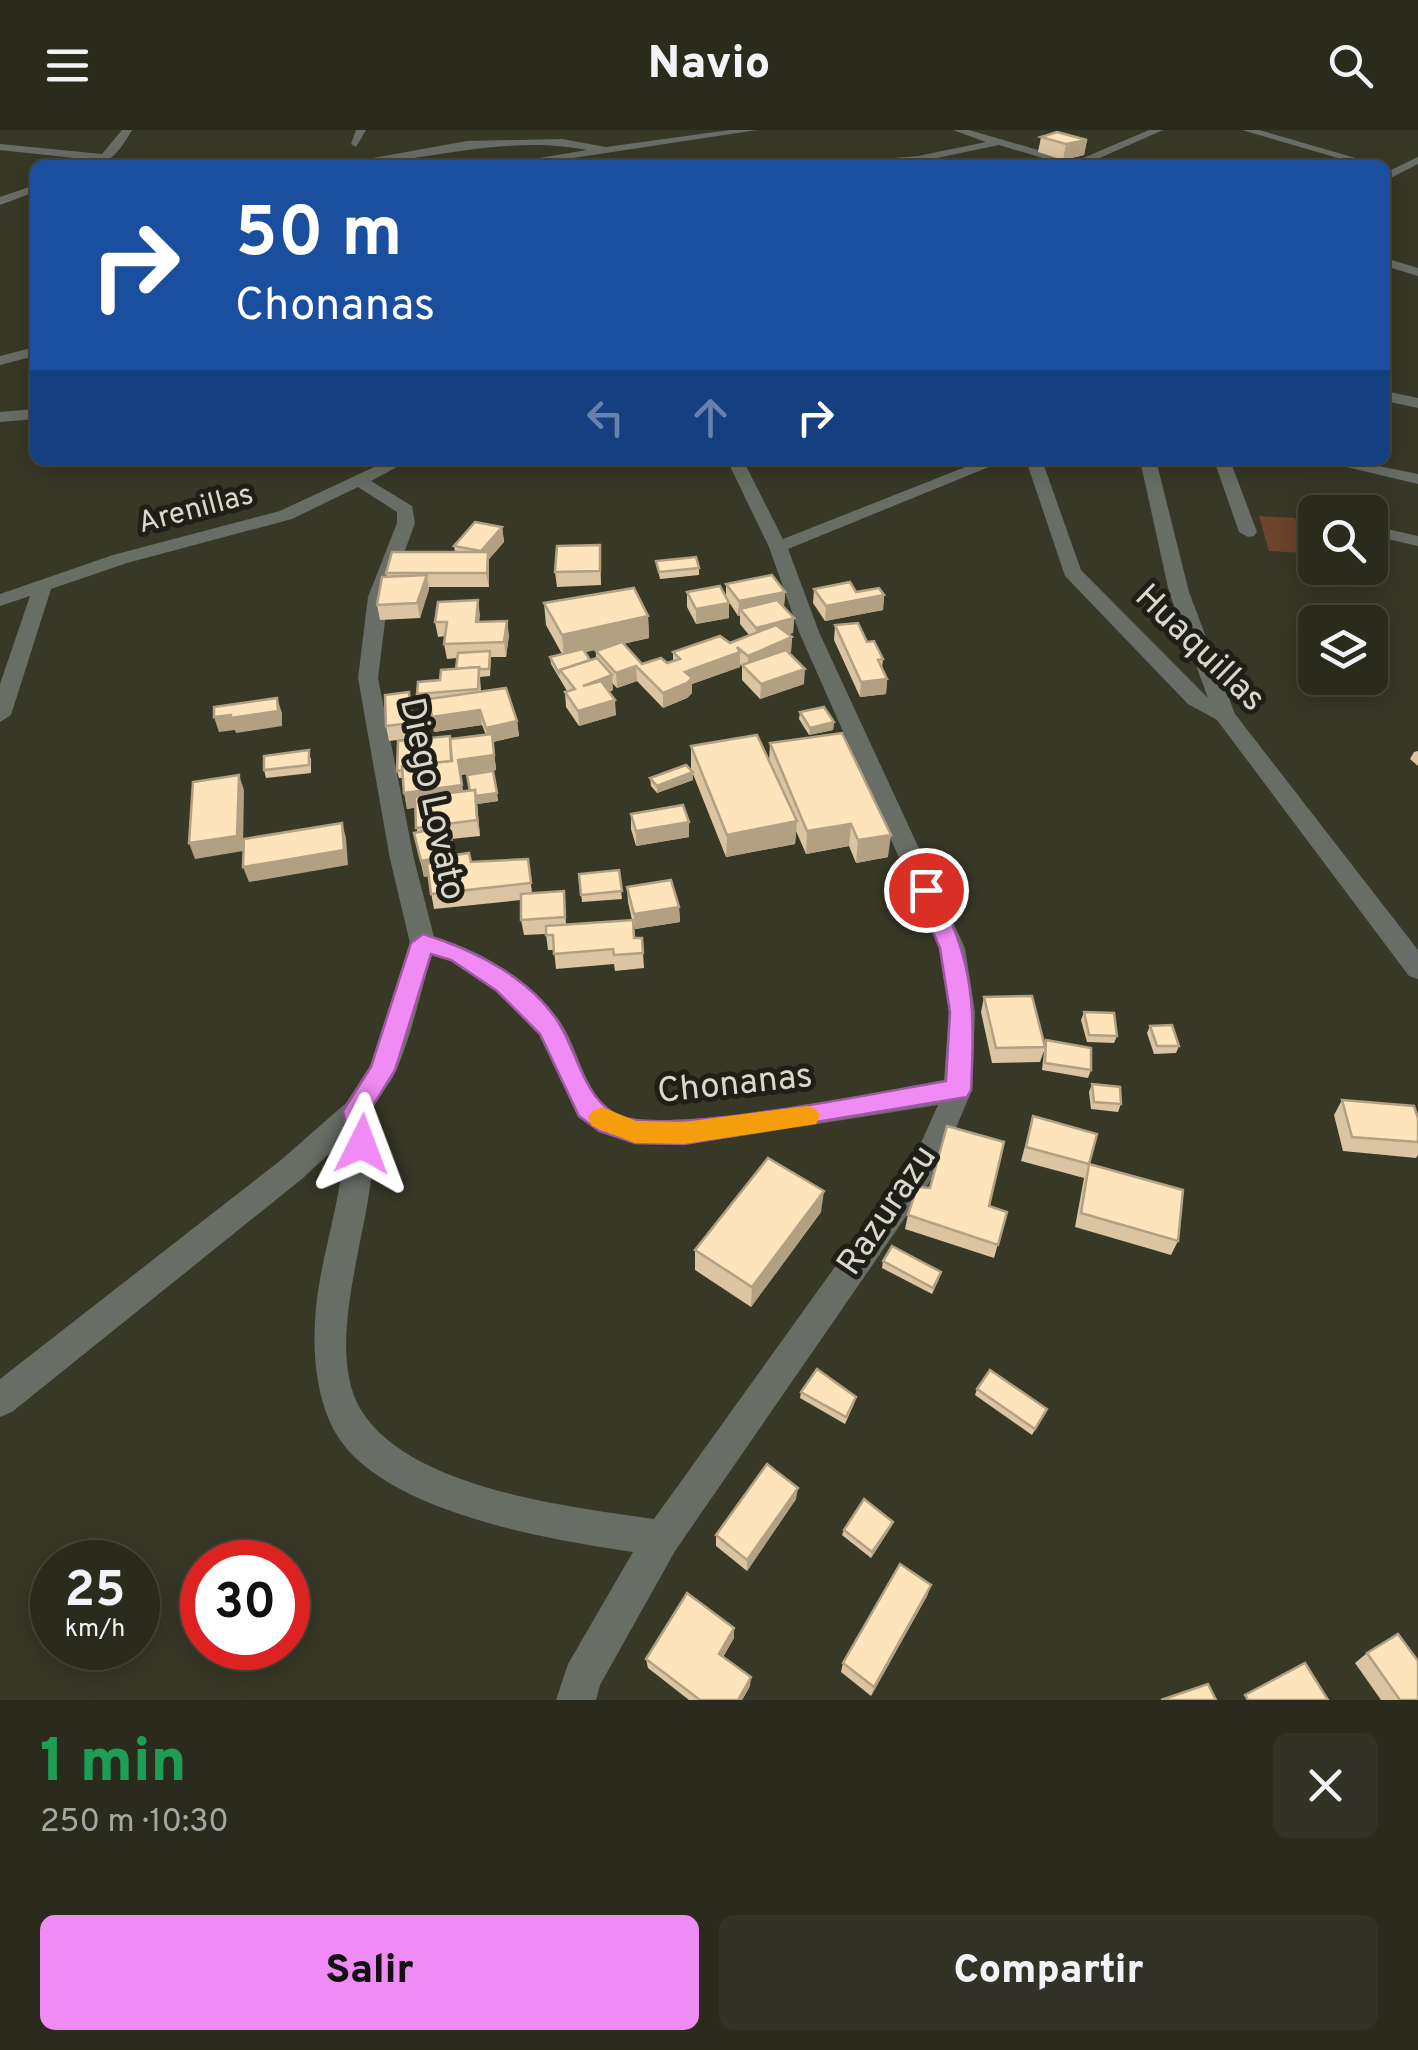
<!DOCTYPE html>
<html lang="es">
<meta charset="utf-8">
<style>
:root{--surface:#2a2a1d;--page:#323226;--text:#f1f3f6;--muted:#a5a7a4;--line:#46463b;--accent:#f08bf5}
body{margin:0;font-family:Overpass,sans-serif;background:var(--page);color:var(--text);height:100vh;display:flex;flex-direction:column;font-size:38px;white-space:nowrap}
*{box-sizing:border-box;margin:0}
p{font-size:32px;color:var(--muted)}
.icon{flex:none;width:55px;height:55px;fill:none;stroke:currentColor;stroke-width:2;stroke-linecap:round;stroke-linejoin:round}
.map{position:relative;height:1570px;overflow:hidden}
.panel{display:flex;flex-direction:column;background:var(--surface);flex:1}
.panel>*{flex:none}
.top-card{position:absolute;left:30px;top:30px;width:1360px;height:305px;border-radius:15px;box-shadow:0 5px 25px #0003,0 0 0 2px var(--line);background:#1a4fa0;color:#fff;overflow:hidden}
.controls{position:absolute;left:1298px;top:365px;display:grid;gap:20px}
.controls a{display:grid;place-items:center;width:90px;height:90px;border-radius:15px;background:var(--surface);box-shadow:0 5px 25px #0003,0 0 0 2px var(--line);font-size:50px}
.speed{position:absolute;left:30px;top:1410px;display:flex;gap:20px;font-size:50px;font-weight:700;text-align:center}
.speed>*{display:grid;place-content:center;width:130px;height:130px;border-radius:50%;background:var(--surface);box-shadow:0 5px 25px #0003,0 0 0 2px var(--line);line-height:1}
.speed small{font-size:25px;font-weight:400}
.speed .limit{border:15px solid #d22;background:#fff;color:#111}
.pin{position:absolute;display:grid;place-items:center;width:85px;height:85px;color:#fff;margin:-42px;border:5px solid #fff;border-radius:50%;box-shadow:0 2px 10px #0007}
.me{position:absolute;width:110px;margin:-55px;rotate:3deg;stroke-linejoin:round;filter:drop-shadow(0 0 8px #0008)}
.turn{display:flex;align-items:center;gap:35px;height:210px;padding:0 40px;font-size:45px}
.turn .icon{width:130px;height:130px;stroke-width:2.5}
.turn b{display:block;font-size:70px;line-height:85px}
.lanes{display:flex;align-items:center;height:95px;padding:0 40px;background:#0003;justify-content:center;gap:50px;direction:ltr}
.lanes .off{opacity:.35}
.round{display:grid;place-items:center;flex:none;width:105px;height:105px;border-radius:15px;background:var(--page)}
.summary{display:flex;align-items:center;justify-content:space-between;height:170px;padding:0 40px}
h1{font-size:60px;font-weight:800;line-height:75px;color:#1e9e55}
.primary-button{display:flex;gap:20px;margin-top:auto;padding:20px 40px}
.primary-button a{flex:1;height:115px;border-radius:15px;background:var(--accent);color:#111;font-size:40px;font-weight:800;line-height:115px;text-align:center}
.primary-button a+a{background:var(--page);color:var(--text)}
header{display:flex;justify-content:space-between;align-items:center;height:130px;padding:0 40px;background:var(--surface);font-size:45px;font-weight:800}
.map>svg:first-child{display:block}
.green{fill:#6d442c}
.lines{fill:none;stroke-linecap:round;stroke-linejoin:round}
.minor{fill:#686d66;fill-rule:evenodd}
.wall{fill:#dac4a1;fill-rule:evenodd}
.shaded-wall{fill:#b2a083}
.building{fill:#fee4bb;stroke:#b2a083;stroke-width:2.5}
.route{fill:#f08bf5;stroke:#9c5a9f;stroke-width:2.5}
.slow{fill:#f59e0b}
.labels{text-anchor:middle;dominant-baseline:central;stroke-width:10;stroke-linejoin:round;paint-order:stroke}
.far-street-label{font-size:30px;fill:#d8d8cd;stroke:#1f1f17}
.street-label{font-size:35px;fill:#d8d8cd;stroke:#1f1f17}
</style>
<header><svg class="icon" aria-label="menu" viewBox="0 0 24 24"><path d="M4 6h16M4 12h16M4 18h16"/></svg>Navio<svg class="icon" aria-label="search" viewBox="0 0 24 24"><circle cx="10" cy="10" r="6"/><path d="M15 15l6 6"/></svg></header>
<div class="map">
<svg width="1418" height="1570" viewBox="0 0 1418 1570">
<rect width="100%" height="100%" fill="#383827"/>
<!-- green -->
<path class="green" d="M1259,386L1295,388L1303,423L1269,421Z"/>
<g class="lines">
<!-- minor -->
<g class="minor">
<path d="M122,0H132C121,19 111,35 87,35L93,30L0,20V14L102,24Z"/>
<path d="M356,0H366L356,17L351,14Z"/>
<path d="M730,0H757L527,35H498L587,20C500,3 420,35 334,35L467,11L562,9L606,17Z"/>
<path d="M953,0H969L1076,31L1149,0H1163L1084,35H1066L999,15L918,32L811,35L918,26L986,12Z"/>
<path d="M1242,0H1259L1380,35H1362Z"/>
<path d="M1418,27V34L1385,51V43Z"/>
<path d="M195,32L200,33L202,35H189Z"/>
<path d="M35,55V62L0,75V67Z"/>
<path d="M1385,128L1418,138V146L1385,136Z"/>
<path d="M35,217V226L0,235V226Z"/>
<path d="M1385,261L1418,268V278L1385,271Z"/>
<path d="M35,279V289L0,292V282Z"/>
<path d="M389,330H410L371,351L412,376L415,393L388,467L378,548L414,729L434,807C481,820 530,850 559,890C581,921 583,967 619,985C664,1006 884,960 944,951L949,882L939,818L799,502L769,417L727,330H743L783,409L983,330H1006L788,419L819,502L965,818L975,882L972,960L938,1040L675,1421L600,1555L596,1570H556L568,1534L633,1422C551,1410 380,1382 335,1302C317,1269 313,1228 315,1191C318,1130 343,1072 344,1010L303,1048L12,1282L0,1287V1249L281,1030L346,973L370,936L410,813L390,729L358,548L368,467L397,393V382L358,357L292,389L127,433L51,459L11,585L0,592V554L30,466L0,476V464L113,425L280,381ZM432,825L450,830L497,861L539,904L578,987L599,1001L635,1014L684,1015L938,975L916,1024L654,1389C571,1377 409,1359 361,1280C325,1221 365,1112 371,1048C373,1031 367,993 372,980C377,966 390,955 396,941C412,905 420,863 432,825Z"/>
<path d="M1026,330H1042L1081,440L1208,568L1169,462L1140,330H1156L1189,462L1235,584L1418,820V849L1409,846L1217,590L1188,574L1065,446Z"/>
<path d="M1214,330H1230L1257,402L1254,406L1248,407L1239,402Z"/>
<path d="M1317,330H1349L1418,344V354Z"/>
<path d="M1370,395L1418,406V416L1370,405Z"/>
</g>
</g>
<!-- wall -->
<g class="wall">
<path d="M1041,7L1087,10L1084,25L1063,30L1038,22Z"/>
<path d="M502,397L504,412L489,429V457H429L420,488L380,490L377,475L387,447L386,443L455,422L454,416Z"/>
<path d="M600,415L601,455L557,457L555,442Z"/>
<path d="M656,431L699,438V445L660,449Z"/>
<path d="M726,454L785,462L784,476L794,488L793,503L788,504L792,507L791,522L789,523L804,554L760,569L742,550V536L740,535V537L692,554V563L687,568L663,578L637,551L617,558L612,553L613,560L609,562L616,585L579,596L566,577L565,562L567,561L551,534L550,527L562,524L546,495L544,473L648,486L649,508L623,514L642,534L667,533L673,531V522L730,513L749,505L740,494V486H738L729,472V488L696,494L687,477V462L726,468ZM604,518L596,521V528L590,530L585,522Z"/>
<path d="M814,459L884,465L883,480L825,491L813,473Z"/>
<path d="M478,470L479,492L509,505L506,527H491L490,546L480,547L481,562L517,591L519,606L493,612L496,640L493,641L498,671L477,674L480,706L451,709L455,725L471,732L528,729L532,763L564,761L566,795L632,790L628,772L627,757L679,777L680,792L635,799L633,790L634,808H642L644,838L615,841L614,834L556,839L554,820H548L546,804L524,805L521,790V770L434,779L428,746L424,747L414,703L417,702L416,677L407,679L402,648H399L397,641L450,609L486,605L482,595L434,602L430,578L420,579L417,564L456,539L458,528L447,529L444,514L445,506L438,507L435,492ZM481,642L470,661L463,662L460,645Z"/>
<path d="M835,495L867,512L883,529L882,538L887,549L886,564L860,567L834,510Z"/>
<path d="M409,562L412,577L414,608L389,611L386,596Z"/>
<path d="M800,582L834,592L833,600L809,605L799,589Z"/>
<path d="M770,613L888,727L856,733L849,716L806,724L796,701L795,714L726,727L691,639V616L769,632Z"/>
<path d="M1418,621V636L1410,629L1414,622Z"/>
<path d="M311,628V643L266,648L264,640Z"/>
<path d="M693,642V650L657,663L651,656L650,648Z"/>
<path d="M631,684L689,692V707L636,716L631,699Z"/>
<path d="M619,740L622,769L582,772L579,744Z"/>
<path d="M984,867L1044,916L1046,910L1091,940L1088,948L1042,940L1044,921L1040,932L992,933L981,882Z"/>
<path d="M1084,882L1117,906L1114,913L1087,912L1081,890Z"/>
<path d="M1150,896L1179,916L1176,923L1154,924L1147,903Z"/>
<path d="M1092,954L1121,974L1118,982L1091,979L1089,962Z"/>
<path d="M1342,970L1418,988V1025L1416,1028L1343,1021L1334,985Z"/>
<path d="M1033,986L1178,1111L1171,1125L1075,1097L1084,1048L1021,1031Z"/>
<path d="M989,1076L1007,1082L994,1128L905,1099L908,1085Z"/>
<path d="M821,1082L751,1177L695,1140V1120Z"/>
<path d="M883,1131L939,1149L932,1164L882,1138Z"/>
<path d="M977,1259L1044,1285L1032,1305L975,1265Z"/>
<path d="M801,1262L856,1267L854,1274L845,1294L800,1268Z"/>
<path d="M796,1369L747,1441L716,1416V1405Z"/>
<path d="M893,1392L891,1397L871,1428L842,1405L844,1400Z"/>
<path d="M931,1455L927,1466L871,1566L841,1542L843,1533Z"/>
<path d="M734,1498V1508L723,1527L750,1556L742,1570H689L648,1538L646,1529Z"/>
<path d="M1367,1523L1418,1570H1381L1355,1533Z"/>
</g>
<!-- shaded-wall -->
<g class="shaded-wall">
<path d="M1087,10L1084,25L1063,30L1066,14Z"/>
<path d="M502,397L504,412L489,429V457L481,421Z"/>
<path d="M427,445L429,460L420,488L417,473Z"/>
<path d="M785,462L784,476L740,479V486H738L739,471Z"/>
<path d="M884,465L883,480L825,491L826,476Z"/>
<path d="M478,470L480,485L478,506L476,492Z"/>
<path d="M729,473V488L696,494V479Z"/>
<path d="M648,486L649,508L564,527L562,505Z"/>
<path d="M794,488L793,503L756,513V498Z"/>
<path d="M507,491L509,505L506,527L504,512Z"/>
<path d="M792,507L791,522L748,540V526Z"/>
<path d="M740,522V537L692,554V563L687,568L663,578V563L685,542Z"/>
<path d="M636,536L637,551L617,558L616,543Z"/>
<path d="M805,539L804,554L760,569L761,554Z"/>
<path d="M612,545L613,560L584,571L583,556Z"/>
<path d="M887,549L886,564L860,567L861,552Z"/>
<path d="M409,562L412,577L414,608L411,593Z"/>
<path d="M277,568L282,583V596L236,603L235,600L219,602L214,587Z"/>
<path d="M615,570L616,585L579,596L578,581Z"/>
<path d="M480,580L482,595L434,602L432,587Z"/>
<path d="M517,591L519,606L493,612L496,640L460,645L458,630L488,613L486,598Z"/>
<path d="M834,592L833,600L809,605L810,598Z"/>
<path d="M693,642V650L657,663V656Z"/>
<path d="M239,645L244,660L243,721L195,729L189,713Z"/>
<path d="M462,655L465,670L407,679L404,663Z"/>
<path d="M497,663L498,671L477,674L480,706L471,667Z"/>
<path d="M797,691L795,714L726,727L727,705Z"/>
<path d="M689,692V707L636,716V701Z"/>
<path d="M342,693L346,708L348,735L249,752L243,737Z"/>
<path d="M851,694L849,716L806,724L807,701Z"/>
<path d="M891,705L888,727L856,733L858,710Z"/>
<path d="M446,726L449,741L424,747L421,731Z"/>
<path d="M679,777L680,792L635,799L634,784Z"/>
<path d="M824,1061L821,1082L751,1177L752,1157Z"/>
<path d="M798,1358L796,1369L747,1441V1430Z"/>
<path d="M893,1392L891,1397L871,1428L872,1422Z"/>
<path d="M931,1455L927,1466L871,1566L874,1557Z"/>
<path d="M734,1498V1508L719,1533V1524Z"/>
<path d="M751,1547L750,1556L742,1570H738Z"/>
</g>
<!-- building -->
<g class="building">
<path d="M1057,2L1087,10L1066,14L1041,7Z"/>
<path d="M1324,31L1340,35H1317Z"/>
<path d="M475,392L502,397L481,421L454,416Z"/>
<path d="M600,415V441L555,442L557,416Z"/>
<path d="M392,422H488L487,443H386Z"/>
<path d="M696,427L699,438L659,442L656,431Z"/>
<path d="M427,445L417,473L377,475L382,447Z"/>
<path d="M772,445L785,462L739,471L726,454Z"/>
<path d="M850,452L856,462L879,458L884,465L826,476L814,459Z"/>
<path d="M720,456L729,473L696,479L687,462Z"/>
<path d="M634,458L648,486L562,505L544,473Z"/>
<path d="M478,470L476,492L507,491L504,512L444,514L447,492H435L438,472Z"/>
<path d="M777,470L794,488L756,498L740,479Z"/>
<path d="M858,493L867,512L874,511L883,529L878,530L887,549L861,552L835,495Z"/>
<path d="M776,495L792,507L748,526L737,517L740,522L685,542L692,548L687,553L663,563L636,536L616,543L596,521L622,512L642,534L661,528L667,533L680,529L673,522L720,506L730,513Z"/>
<path d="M583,519L590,530L560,540L559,543L550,527Z"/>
<path d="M786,520L805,539L761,554L742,535Z"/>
<path d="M490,521L489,539H479V537L456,539L458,523Z"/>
<path d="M597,528L612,545L583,556L601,551L615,570L578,581L565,562L575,559L560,540Z"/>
<path d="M479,537L478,559L417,564L418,552L440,550L441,540Z"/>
<path d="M506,558L517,591L486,598L480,580L432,587L429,569Z"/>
<path d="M409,562L411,593L386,596L385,565Z"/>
<path d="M277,568L278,581L231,588V585L214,587V577Z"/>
<path d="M824,577L834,592L810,598L800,582Z"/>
<path d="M842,603L891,705L858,710L851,694L807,701L770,613Z"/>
<path d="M492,604L494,625L458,630L462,655L404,663L402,636L452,631L450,609Z"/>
<path d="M757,605L797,691L727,705L691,616Z"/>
<path d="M450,606L451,631L402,636V640L397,641L398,611Z"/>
<path d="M309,620V635L264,640V626Z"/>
<path d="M686,635L693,642L657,656L650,648Z"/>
<path d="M493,641L497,663L475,666V660L470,661L467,645Z"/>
<path d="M239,645L237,706L189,713L193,652Z"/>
<path d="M475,660L477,690L416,698L415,667Z"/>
<path d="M683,675L689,692L636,701L631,684Z"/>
<path d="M342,693L344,720L243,737L244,709Z"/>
<path d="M448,696L455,725L469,723L471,732L528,729L531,753L431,764L427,734L446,726L421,731L414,703Z"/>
<path d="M619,740L622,761L581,765L579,744Z"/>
<path d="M671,750L679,777L634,784L627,757Z"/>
<path d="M564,761L565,787L521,790V764Z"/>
<path d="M633,790L634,808H642L643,823L614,825L613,819L554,824L553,805H546V796Z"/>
<path d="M1032,866L1045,917L996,918L984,867Z"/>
<path d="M1084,882L1114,883L1117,906L1089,905Z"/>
<path d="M1172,895L1179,916H1157L1150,896Z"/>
<path d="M1046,910L1091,918V940L1045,933Z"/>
<path d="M1092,954L1120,957L1121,974L1094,972Z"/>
<path d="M1342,970L1414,976L1418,988V1012L1352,1007Z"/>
<path d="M1033,986L1097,1004L1089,1034L1026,1017Z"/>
<path d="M947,996L1004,1012L989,1076L1007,1082L998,1115L908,1085L917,1057L930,1058Z"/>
<path d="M768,1028L824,1061L752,1157L695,1120Z"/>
<path d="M1089,1034L1183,1060L1178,1111L1081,1083Z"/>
<path d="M892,1116L941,1142L933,1158L883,1131Z"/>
<path d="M817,1239L856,1267L846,1287L801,1262Z"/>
<path d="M990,1240L1047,1279L1035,1299L977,1259Z"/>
<path d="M767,1334L798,1358L747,1430L716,1405Z"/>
<path d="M864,1369L893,1392L872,1422L844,1400Z"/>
<path d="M900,1434L931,1455L874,1557L843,1533Z"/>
<path d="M687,1463L734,1498L719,1524L751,1547L738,1570H700L646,1529Z"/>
<path d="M1398,1504L1418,1531V1570H1400L1367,1523Z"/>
<path d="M1305,1533L1328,1570H1248L1245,1565Z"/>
<path d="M1208,1554L1216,1570H1161Z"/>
</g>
<!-- route -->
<path class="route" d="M926,752C939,756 942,771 947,783C976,844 974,894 971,960L967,967L684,1014L635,1013L599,1001L579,986L540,904L497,861L451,830L431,824L395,940L369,982L375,1014L371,1022L362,1025L352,1022L343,981L371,937L411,813L423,804C472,819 532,848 560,895C577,923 584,966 615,984C659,1009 885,961 946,951L950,882L940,818L915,760Z"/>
<!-- slow -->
<path class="slow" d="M807,976L816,979L820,986L816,994L684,1014L635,1013L592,996L588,988L592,981L602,977L636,991L684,992Z"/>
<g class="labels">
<!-- far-street labels -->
<g class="far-street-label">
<text transform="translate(196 380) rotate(-15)">Arenillas</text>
</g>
<!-- street labels -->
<g class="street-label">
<text transform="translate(1199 519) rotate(44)">Huaquillas</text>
<text transform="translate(431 669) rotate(78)">Diego Lovato</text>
<text transform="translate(735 955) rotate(-6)">Chonanas</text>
<text transform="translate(888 1081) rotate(-56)">Razurazu</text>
</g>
</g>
</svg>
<div class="controls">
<a><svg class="icon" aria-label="search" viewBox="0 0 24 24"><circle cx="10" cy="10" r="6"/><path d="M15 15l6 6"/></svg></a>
<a><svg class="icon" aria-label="layers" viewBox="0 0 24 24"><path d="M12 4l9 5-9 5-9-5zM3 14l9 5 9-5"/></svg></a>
</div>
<div class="speed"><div>25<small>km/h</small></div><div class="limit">30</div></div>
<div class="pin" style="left:926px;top:760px;background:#d93025"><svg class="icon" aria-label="arrive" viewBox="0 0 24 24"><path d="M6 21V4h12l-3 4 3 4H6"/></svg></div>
<svg class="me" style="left:362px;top:1014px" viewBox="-20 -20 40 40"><path d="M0-17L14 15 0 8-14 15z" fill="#f08bf5" stroke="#fff" stroke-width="4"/></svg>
<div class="top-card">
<div class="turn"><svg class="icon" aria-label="right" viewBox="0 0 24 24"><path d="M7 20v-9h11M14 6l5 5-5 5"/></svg><div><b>50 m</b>Chonanas</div></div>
<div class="lanes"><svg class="icon off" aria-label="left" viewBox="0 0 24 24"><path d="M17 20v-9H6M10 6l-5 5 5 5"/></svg><svg class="icon off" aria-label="ahead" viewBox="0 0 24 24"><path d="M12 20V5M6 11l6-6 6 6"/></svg><svg class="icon" aria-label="right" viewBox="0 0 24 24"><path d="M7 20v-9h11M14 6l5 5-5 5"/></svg></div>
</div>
</div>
<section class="panel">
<div class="summary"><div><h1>1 min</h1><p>250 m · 10:30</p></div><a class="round"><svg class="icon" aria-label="close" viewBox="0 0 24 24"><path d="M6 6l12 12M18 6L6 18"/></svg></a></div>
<div class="primary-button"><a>Salir</a><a>Compartir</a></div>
</section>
